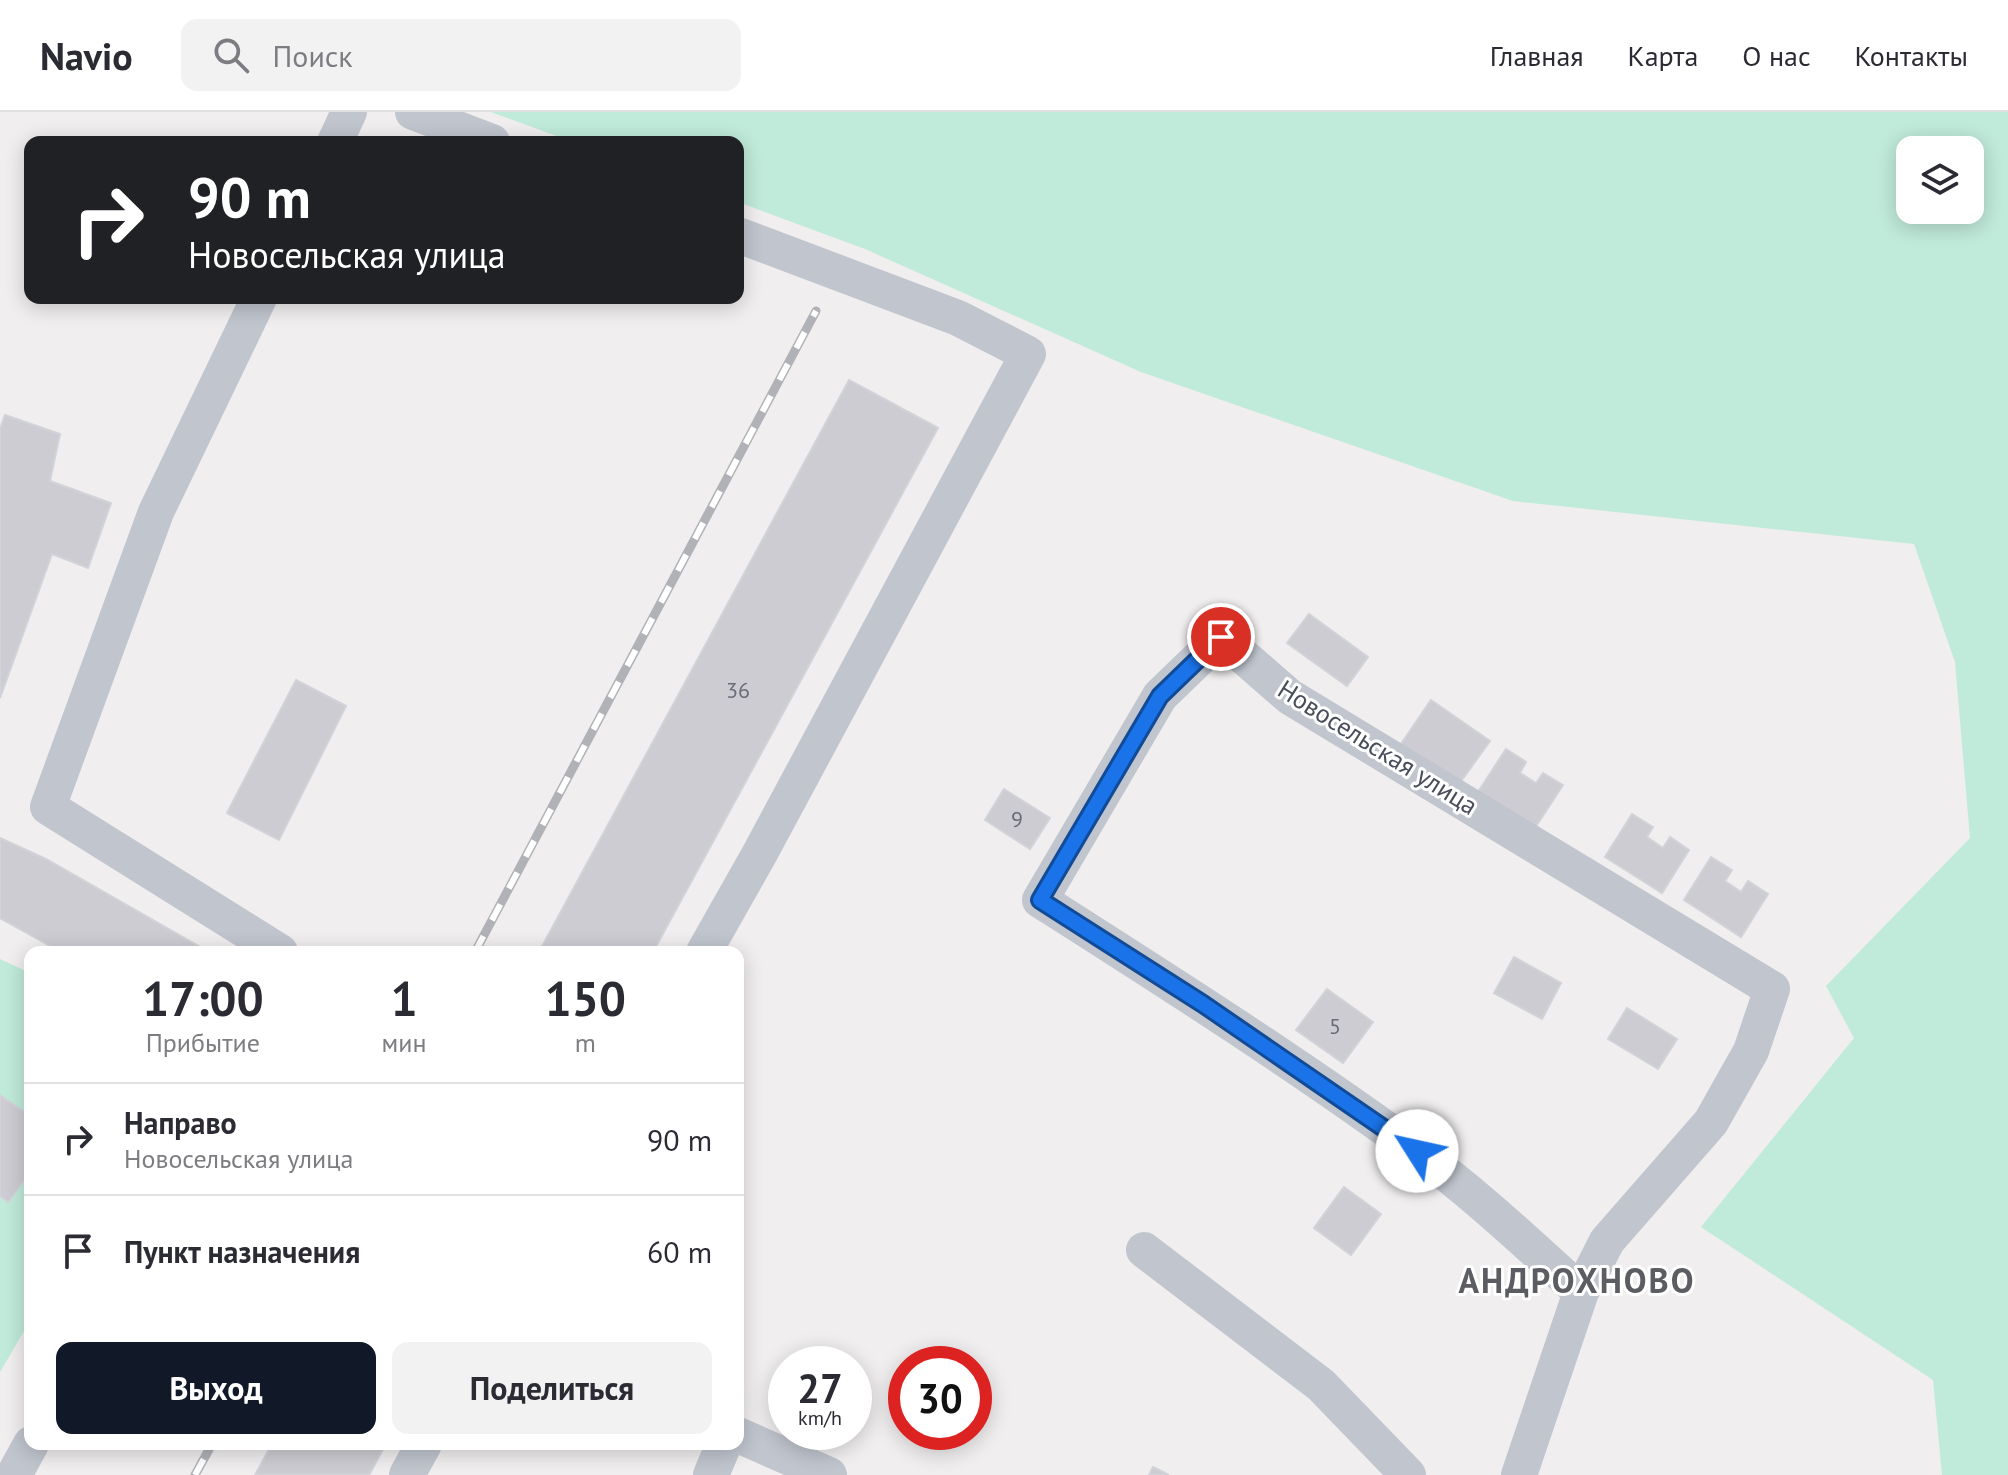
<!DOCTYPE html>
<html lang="ru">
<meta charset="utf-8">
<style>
:root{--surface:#fff;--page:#f2f2f3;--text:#2b2b33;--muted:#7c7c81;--line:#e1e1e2;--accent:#111827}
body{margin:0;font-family:"PT Sans",sans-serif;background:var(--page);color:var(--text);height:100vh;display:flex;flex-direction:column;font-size:30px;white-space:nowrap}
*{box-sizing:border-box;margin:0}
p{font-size:26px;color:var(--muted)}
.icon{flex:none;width:44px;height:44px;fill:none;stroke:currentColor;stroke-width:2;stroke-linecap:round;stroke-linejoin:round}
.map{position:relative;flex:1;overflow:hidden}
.side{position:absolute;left:24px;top:834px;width:720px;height:504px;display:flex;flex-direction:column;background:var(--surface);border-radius:16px;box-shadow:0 4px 20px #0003}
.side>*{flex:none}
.guide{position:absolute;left:24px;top:24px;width:720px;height:168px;border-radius:16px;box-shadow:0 4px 20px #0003;background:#202124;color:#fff;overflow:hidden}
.controls{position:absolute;left:1896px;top:24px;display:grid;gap:16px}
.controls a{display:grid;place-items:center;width:88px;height:88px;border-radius:16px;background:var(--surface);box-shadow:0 4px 20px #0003;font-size:40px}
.speed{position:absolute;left:768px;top:1234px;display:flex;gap:16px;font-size:40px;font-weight:700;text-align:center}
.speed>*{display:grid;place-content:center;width:104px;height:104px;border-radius:50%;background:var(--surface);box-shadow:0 4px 20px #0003;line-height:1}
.speed small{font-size:20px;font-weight:400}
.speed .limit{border:12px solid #d22;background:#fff;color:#111}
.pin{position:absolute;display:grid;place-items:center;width:68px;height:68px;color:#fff;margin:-34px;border:4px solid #fff;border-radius:50%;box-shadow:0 2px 8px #0007}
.me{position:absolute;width:88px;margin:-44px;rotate:305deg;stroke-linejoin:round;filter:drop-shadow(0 0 6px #0008)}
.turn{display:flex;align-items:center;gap:28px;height:168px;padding:0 32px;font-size:36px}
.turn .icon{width:104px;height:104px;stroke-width:2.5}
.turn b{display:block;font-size:56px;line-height:68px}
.eta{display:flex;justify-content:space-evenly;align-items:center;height:136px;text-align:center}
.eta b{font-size:48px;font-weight:800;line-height:56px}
.action{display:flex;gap:16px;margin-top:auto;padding:16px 32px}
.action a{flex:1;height:92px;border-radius:16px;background:var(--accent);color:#fff;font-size:32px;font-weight:800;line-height:92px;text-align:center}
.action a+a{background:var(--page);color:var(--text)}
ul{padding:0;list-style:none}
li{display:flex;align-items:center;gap:24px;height:112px;padding:0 32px;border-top:2px solid var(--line)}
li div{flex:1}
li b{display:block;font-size:30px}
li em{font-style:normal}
header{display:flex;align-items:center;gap:48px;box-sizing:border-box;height:112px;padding:0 40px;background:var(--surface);border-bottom:2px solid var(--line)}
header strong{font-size:38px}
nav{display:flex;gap:44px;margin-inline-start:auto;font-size:28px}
.search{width:560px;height:72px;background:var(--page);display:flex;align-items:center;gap:20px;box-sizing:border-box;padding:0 28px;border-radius:16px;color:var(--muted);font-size:30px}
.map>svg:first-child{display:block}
.green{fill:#c0eada;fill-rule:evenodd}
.building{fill:#ccccd2;stroke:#d2d3d9;stroke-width:2}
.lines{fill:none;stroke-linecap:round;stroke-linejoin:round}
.minor{stroke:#c0c5ce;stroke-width:36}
.rail-casing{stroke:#b1b2b7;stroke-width:9}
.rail{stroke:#fff;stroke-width:6;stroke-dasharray:18;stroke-linecap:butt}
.route-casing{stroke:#114b97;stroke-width:20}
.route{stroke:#1a73e8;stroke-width:14}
.labels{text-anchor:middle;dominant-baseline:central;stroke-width:6;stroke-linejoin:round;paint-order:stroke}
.number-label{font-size:22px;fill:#696d77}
.street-label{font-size:26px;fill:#484d59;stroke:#fff}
.district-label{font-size:34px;font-weight:bold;letter-spacing:2px;fill:#5b5d62;stroke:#fff}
</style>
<header>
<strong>Navio</strong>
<div class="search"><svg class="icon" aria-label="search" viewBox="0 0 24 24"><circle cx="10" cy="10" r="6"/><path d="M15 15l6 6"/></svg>Поиск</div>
<nav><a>Главная</a><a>Карта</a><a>О нас</a><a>Контакты</a></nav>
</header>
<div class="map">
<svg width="2008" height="1363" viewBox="0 0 2008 1363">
<rect width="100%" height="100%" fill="#f0eeee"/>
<!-- green -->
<g class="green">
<path d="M491,0H2008V1363H1942L1933,1268L1701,1115L1854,926L1826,874L1970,726L1955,550L1914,432L1513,389L1141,260L865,137L738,90V30H573ZM1910,38H1970V98H1910Z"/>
<path d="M0,847L30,861V1209L0,1260Z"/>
</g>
<!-- building -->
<g class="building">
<path d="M849,268L938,316L653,840H539Z"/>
<path d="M5,303L60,322L50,369L111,391L88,456L52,442L0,586V317Z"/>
<path d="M1309,502L1368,545L1347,574L1287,531Z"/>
<path d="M296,568L346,594L279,728L227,701Z"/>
<path d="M1431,588L1490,629L1459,672L1401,632Z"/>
<path d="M1506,637L1526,650L1520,661L1536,671L1543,661L1563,673L1535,716L1478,680Z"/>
<path d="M1004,677L1050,706L1030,737L985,708Z"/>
<path d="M1632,702L1653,715L1647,725L1663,736L1670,725L1689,738L1662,781L1605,745Z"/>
<path d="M0,726L46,747L209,840H61L0,806Z"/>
<path d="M1711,745L1732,758L1725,769L1741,780L1748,769L1768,782L1741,825L1684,788Z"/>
<path d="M1514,845L1561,871L1542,907L1494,881Z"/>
<path d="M1327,877L1373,910L1343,951L1296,918Z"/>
<path d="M1627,896L1677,927L1658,957L1608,927Z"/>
<path d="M0,983L30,1004V1060L8,1090L0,1084Z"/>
<path d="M1344,1075L1381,1102L1351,1143L1314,1116Z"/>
<path d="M272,1332H386L369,1363H255Z"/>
<path d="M1153,1355L1169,1363H1149Z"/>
</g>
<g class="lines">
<!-- minor -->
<g class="minor">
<path d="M413,0L492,30"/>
<path d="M335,30L349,0"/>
<path d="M259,186L156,400L48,695L280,840"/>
<path d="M704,840L760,741L1028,242L958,206L738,123"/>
<path d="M1144,1138L1321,1273L1408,1363"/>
<path d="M738,1323L829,1363"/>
<path d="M14,1363L31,1332"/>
<path d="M407,1363L424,1332"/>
<path d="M711,1363L724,1332"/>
<path d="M1519,1363L1581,1180L1607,1129L1711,1010L1751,939L1772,877L1290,585L1221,525L1160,584L1040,788C1167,869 1293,949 1415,1038C1473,1080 1527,1131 1581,1180"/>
</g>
<!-- rail casing -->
<g class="rail-casing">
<g id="rail">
<path d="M475,840L816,199"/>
<path d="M195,1363L212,1332"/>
</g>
</g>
<!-- rail -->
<use href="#rail" class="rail"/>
</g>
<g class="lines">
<!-- route casing -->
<g class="route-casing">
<path id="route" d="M1221,525L1160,584L1040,788L1203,892L1417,1039"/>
</g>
<!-- route -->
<use href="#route" class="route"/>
</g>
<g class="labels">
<!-- number labels -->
<g class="number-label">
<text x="738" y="578">36</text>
<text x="1017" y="707">9</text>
<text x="1335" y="914">5</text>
</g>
<!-- street labels -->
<g class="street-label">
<text transform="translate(1378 635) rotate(32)">Новосельская улица</text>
</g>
<!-- district labels -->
<g class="district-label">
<text x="1577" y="1168">АНДРОХНОВО</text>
</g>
</g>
</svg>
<div class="controls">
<a><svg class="icon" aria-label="layers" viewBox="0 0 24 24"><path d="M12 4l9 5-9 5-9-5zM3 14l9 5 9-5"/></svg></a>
</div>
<div class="speed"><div>27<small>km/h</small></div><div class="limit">30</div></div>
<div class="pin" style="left:1221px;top:525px;background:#d93025"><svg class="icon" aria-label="arrive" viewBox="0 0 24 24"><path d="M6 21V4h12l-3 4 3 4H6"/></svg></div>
<svg class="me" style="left:1417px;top:1039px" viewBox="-20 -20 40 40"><circle r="19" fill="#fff"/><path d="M0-13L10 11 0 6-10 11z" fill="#1a73e8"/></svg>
<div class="guide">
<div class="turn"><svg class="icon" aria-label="right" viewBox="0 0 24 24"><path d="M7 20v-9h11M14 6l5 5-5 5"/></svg><div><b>90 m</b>Новосельская улица</div></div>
</div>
<section class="side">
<div class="eta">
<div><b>17:00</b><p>Прибытие</p></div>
<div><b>1</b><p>мин</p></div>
<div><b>150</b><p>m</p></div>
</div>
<ul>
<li><svg class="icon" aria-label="right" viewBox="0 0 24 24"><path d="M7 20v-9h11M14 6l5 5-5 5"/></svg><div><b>Направо</b><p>Новосельская улица</p></div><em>90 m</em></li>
<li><svg class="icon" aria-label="arrive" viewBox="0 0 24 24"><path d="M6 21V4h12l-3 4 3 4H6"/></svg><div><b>Пункт назначения</b></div><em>60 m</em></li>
</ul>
<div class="action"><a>Выход</a><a>Поделиться</a></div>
</section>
</div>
